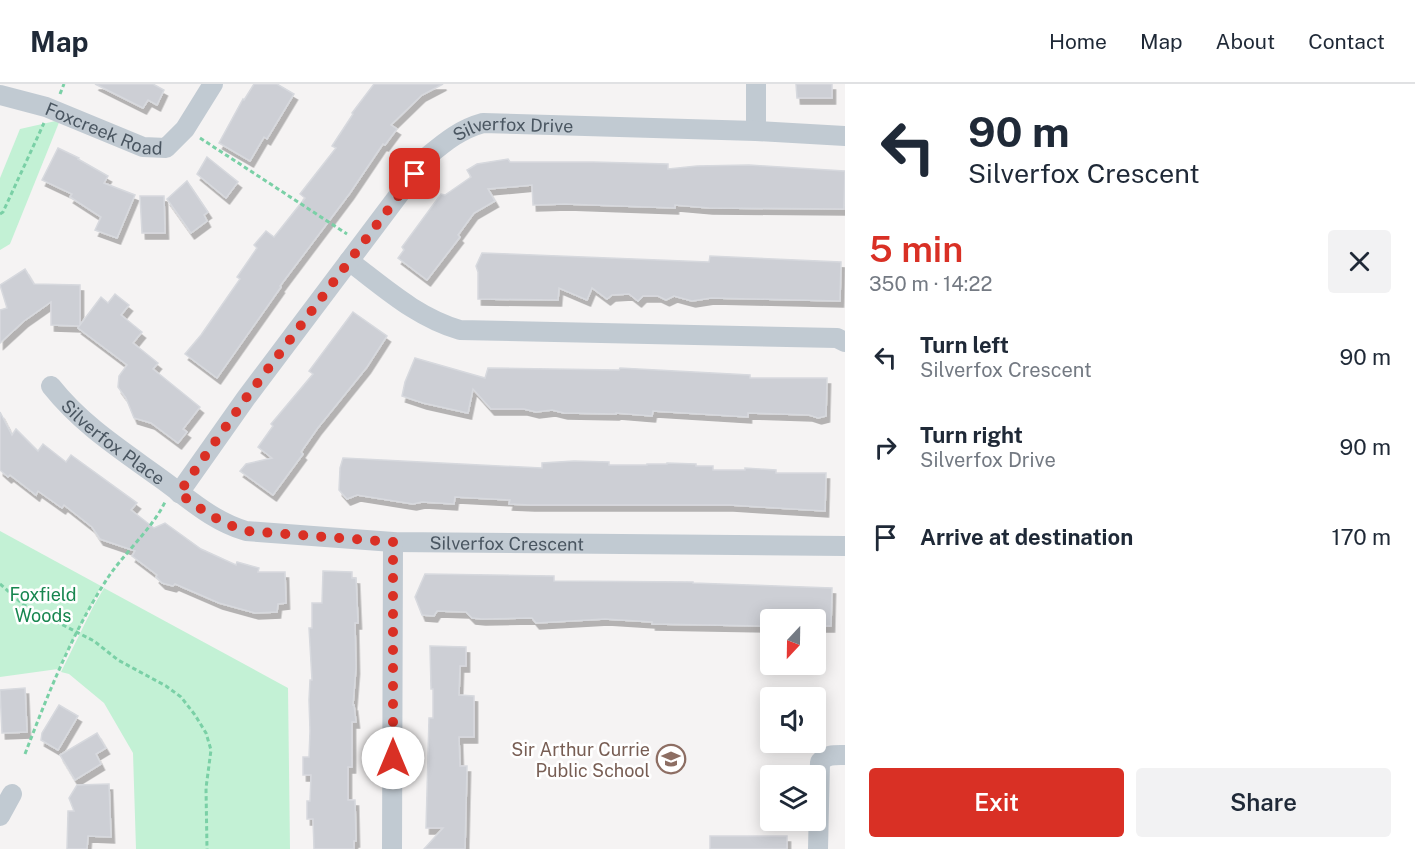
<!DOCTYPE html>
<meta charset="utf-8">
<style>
:root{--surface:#fff;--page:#f2f2f3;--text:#1f2937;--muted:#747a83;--line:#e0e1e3;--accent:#d93025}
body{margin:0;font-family:"Public Sans",sans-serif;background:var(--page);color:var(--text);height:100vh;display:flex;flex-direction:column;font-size:22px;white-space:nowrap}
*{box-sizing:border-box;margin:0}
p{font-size:20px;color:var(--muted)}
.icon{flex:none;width:33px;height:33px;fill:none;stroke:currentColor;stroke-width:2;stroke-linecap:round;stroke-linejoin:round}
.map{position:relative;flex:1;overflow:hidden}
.sheet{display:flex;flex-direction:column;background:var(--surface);width:570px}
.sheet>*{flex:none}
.hud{background:#fff;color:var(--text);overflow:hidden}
.needle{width:39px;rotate:202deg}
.controls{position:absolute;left:760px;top:525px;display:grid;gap:12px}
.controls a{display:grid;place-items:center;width:66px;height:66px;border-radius:6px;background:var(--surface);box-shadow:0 3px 15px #0003;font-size:30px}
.pin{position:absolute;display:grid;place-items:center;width:51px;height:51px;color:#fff;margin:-26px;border-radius:12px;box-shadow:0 3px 9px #0006}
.me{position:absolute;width:66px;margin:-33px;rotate:0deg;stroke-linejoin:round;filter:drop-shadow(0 0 4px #0008)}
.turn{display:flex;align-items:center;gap:21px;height:126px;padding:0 24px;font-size:27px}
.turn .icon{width:78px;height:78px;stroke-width:2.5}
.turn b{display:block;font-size:42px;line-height:51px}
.round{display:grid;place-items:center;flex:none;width:63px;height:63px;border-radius:6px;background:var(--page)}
.headline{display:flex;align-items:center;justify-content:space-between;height:102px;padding:0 24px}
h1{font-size:36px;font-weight:600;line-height:45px;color:var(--accent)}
.action{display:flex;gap:12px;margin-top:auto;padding:12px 24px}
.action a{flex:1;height:69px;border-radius:6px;background:var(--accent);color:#fff;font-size:24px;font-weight:600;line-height:69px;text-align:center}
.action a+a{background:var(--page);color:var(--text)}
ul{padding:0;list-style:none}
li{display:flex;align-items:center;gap:18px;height:90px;padding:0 24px}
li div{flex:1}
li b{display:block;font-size:22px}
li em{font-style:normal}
header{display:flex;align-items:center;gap:36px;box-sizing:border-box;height:84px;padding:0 30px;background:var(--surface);border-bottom:2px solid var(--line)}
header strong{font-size:28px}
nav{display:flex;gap:33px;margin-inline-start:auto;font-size:21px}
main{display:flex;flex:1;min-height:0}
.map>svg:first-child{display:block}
.green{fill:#c3f1d5}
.building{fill:#cdcfd5;stroke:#d7d9de;stroke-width:1.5;filter:url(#shadow)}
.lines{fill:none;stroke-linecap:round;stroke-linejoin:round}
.path{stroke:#7ad0a6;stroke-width:3;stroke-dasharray:4.5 3;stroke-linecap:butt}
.minor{stroke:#c1cad2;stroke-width:20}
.route{stroke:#d93025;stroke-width:10;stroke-dasharray:0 18}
.labels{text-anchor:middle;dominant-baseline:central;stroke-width:5;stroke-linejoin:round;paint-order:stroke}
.street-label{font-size:18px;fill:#4a5661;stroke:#fff}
.park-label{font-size:18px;fill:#17864f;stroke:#fff}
.education-label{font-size:18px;fill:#785e54;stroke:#fff;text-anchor:end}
</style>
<header>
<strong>Map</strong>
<nav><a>Home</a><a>Map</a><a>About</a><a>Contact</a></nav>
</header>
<main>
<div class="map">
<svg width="845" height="765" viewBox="0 0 845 765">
<defs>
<filter id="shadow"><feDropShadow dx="3.5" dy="6" stdDeviation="0" flood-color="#0004"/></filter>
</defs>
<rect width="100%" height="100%" fill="#f5f3f3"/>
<!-- green -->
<g class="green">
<path d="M60,36L10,160L0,166V94L20,45Z"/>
<path d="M0,447L101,502L58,585L0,593Z"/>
<path d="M104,504L288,604L290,765H136L133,669L104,619L69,590L61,588L93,523Z"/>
</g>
<!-- building -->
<g class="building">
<path d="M95,0H153L164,6L157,21L148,16L143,24Z"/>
<path d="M254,0H277L294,10L267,55L264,53L250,77L219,59L243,15L244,16Z"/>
<path d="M374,0H443L422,11L391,41L397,45L385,61L383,60L350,109L280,202L281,203L217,294L185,270L201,251L240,195L237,193L257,164L254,161L266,147L274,153L305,114L300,110L336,64L332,62L353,30L352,29Z"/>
<path d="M796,0H832V14H797Z"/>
<path d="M58,64L79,74L78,75L108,92L104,99L135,111L117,154L95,146L101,133L70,113L72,110L42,96Z"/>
<path d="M207,73L238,98L226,114L197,90Z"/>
<path d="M508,75L510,78H593L668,80V85L697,82L749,81L845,87L844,125L709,124L675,121V124L565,120L533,121L532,101L488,105L495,117L474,129L458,151L460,153L427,196L398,174L404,166L402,163L441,110L445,111L471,93L467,86L477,80Z"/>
<path d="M187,97L208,128L204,131L207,137L191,149L167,115Z"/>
<path d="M140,112H164L165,149H142Z"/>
<path d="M482,169L709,178L710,172L841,178L840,217L711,214L692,217L674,212L666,216L658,212H643L638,217L629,210L612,211L607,215L592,204L587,216L559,204L558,216L478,215V188L476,182Z"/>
<path d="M25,185L34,200L80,201V241L101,213L108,219L115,210L129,221L121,231L142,248L133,259L158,279L153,285L200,323L183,345L187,348L178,359L151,339L134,334L126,314L118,303L119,292L127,281L78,244L79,242L51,241V218L24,237L0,259V226L7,224L0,201Z"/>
<path d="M353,228L387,252L367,283L317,345L301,368L303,370L273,411L240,387L246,380L272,374L258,363L273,342L271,340L313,290L309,287Z"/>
<path d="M415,274L485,294L488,284L619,286L620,284L750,291V294H827L826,332L818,334L809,331L748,329V333L653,327L652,332L616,329V330L564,329L552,326L536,328L524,325H491L473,305L468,329L423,319L402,312L405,298Z"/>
<path d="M0,328L12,351L16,345L38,367L43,360L66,378L71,371L137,419L131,426L154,444L165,439L201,465L236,481L237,478L259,484L258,488H285L286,519L278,520L277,528L255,529L219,519L175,500L173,502L162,499L156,493L157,491L132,472L135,467L100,455L92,443L64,421L62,424L38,407L36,411L10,391L8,393L0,386Z"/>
<path d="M343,374L542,384V379L574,377L609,378V381H647V380H667V379L696,380V382H713V386H745V384L776,386V389H826L825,427L730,421H531L509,420L510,416L455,413L454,420L422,418L413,420L357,411L347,415L339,406L340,384Z"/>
<path d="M323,487L352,488V494H356L358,539H355L356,584L353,621H354L356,638H352V683H348V716H355L356,757H354V765H314L313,735H307V717H310L311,691H303V673H309L310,647L309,616L310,596H312L309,544H312V519H322Z"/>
<path d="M425,490L554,492V497L693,498V499L832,504L831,542H818V536H771V540H766V542L652,540V538L605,535L536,539L532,534L482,535L472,534L466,528L437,527L434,532L422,531L415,513Z"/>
<path d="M430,562L466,563V582H460L459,611L474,612V653H459L460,682H467L465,765H424L443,744H426L429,634H433V605H431Z"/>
<path d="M25,604L27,648L2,649L0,606Z"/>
<path d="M59,621L78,632L58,666L41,656L42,649Z"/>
<path d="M97,649L106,664L96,670L101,680L75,696L60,671Z"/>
<path d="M109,700L111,753L88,752L87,765H67L68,727H74L69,714L77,701Z"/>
<rect x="710" y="752" width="77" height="13"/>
</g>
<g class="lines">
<!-- path -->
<g class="path">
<path d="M60,10L64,0"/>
<path d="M200,54L347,150"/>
<path d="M0,130L3,128L44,39"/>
<path d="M0,500L24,521L94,557L118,576L166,602L181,613L195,631L206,649L211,666L206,704L207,765"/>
<path d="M25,670C48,610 72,549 107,495C124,469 152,445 165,418"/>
</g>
<!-- minor -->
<g class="minor">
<path id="s1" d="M0,11L46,23L143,63L166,64L185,45L213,0"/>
<path d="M756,47V0"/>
<path d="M349,177C385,204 416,233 460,246L837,254L845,258"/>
<path id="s2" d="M51,302C82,341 120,365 160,394C188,414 212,437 246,447L393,458L845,462"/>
<path id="s3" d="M179,409L246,314L428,72C446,57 461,45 483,39L756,47L845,52"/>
<path d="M0,732L12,710"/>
<path d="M392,765L393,458"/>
<path d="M818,765L820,678C827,670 835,671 845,671"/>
</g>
</g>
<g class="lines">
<!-- route -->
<path class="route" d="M393,674V458L246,447C220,439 200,425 179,409L246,314L415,90"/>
</g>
<!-- icons -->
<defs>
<g id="school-ring" transform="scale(1.5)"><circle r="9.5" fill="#fff" stroke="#8d6e63" stroke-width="1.5"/><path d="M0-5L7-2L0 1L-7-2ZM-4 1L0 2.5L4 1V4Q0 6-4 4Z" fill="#8d6e63"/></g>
</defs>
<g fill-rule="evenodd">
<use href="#school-ring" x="671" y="675"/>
</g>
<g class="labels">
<!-- street labels -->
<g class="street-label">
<text stroke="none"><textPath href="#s1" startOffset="110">Foxcreek Road</textPath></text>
<text stroke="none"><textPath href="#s3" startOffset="513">Silverfox Drive</textPath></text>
<text stroke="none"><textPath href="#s2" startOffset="84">Silverfox Place</textPath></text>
<text stroke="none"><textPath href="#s2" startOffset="506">Silverfox Crescent</textPath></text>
</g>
<!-- park labels -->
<g class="park-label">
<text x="43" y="510">Foxfield<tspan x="43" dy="21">Woods</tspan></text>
</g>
<!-- education labels -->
<g class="education-label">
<text x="650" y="665">Sir Arthur Currie<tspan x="650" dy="21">Public School</tspan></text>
</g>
</g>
</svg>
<div class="controls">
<a><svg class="needle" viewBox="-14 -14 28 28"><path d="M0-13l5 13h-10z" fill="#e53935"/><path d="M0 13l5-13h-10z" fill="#747a83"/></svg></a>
<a><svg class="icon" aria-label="sound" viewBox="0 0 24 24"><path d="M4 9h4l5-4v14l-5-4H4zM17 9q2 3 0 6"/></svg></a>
<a><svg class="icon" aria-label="layers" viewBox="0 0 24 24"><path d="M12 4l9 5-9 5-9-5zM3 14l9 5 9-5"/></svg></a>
</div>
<div class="pin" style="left:415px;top:90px;background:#d93025"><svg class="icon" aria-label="arrive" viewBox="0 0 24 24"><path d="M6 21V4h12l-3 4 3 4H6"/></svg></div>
<svg class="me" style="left:393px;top:674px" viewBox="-20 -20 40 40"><circle r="19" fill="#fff"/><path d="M0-13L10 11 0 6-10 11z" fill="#d93025"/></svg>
</div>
<section class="sheet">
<div class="hud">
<div class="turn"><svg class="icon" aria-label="left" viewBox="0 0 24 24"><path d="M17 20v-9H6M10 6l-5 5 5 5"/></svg><div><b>90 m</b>Silverfox Crescent</div></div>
</div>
<div class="headline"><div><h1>5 min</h1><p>350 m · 14:22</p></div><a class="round"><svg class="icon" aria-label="close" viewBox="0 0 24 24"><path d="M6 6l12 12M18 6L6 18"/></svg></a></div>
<ul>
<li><svg class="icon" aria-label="left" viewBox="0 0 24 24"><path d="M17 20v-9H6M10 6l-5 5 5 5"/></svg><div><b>Turn left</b><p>Silverfox Crescent</p></div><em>90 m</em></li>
<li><svg class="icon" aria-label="right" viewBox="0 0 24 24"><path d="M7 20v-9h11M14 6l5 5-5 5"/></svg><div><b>Turn right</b><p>Silverfox Drive</p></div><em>90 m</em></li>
<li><svg class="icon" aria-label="arrive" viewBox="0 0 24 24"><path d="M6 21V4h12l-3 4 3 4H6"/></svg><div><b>Arrive at destination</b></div><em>170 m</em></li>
</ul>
<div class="action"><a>Exit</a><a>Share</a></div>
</section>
</main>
